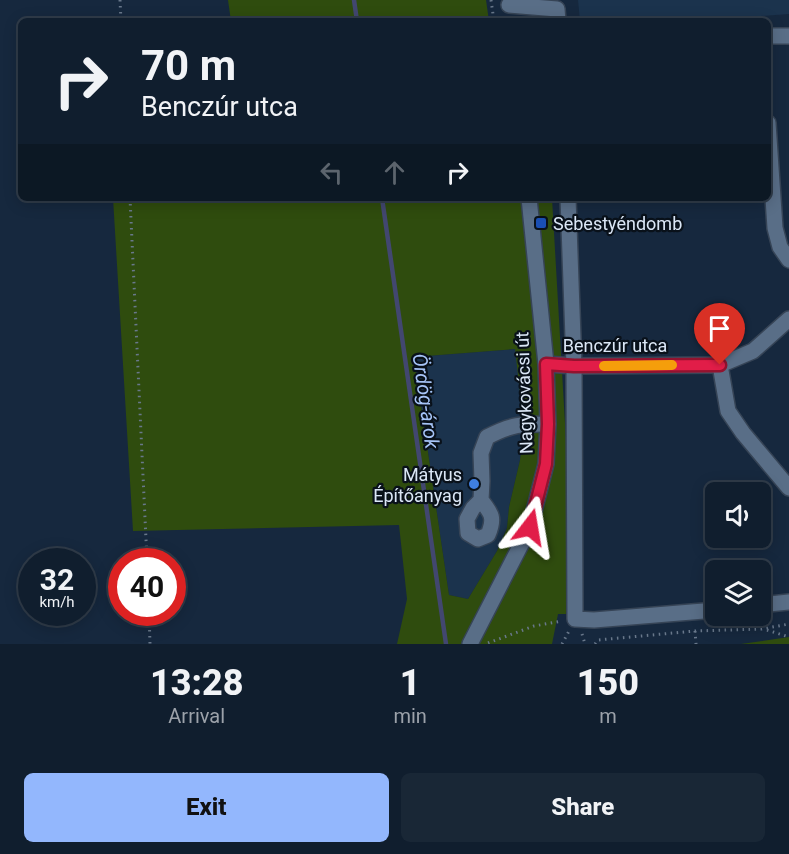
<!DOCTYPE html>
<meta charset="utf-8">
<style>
:root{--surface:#101e2e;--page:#192736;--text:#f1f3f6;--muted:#9ca2aa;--line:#303c4a;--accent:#93b7fd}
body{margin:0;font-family:Roboto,sans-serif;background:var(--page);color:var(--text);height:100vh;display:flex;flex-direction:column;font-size:22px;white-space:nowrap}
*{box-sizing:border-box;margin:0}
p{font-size:20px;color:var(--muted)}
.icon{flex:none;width:33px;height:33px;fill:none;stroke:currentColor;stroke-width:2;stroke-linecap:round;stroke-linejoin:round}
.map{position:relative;height:644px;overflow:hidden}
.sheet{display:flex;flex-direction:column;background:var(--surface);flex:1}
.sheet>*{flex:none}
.guide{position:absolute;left:18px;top:18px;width:753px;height:183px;border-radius:9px;box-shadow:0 3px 15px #0003,0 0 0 2px var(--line);background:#101e2e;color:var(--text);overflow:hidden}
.buttons{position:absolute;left:705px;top:482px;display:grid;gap:12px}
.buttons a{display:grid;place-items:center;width:66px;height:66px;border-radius:9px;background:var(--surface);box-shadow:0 3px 15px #0003,0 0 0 2px var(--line);font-size:30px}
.speed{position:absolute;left:18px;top:548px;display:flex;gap:12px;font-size:30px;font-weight:700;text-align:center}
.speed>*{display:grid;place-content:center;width:78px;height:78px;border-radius:50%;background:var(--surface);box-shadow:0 3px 15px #0003,0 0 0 2px var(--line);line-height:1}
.speed small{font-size:15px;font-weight:400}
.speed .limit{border:9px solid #d22;background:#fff;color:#111}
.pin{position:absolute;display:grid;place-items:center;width:51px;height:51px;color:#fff;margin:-62px -26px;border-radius:50% 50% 50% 0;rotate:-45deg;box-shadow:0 0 6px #0007}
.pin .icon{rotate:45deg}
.me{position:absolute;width:66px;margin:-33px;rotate:14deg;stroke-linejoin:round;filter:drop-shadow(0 0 4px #0008)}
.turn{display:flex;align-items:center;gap:21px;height:126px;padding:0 24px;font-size:27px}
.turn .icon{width:78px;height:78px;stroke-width:2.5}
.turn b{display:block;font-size:42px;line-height:51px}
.lanes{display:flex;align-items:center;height:57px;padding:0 24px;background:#0003;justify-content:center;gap:30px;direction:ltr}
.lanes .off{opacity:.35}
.eta{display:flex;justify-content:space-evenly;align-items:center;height:102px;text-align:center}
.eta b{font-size:36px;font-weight:800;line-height:42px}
.button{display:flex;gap:12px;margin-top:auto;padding:12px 24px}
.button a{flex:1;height:69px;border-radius:9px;background:var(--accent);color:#111;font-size:24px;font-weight:800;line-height:69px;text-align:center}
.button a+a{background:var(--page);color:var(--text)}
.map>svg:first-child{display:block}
.built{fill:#1b334d}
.green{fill:#2f4c0e;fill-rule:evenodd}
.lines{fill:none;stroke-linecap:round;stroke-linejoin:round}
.stream{stroke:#424770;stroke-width:4.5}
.minor-casing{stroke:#364456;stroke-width:18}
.path{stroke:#69788b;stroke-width:3;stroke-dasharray:1.5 4.5;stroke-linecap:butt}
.minor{stroke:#596e87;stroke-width:15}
.route-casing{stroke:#92132f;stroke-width:15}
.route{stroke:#e11d48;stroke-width:10}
.slow{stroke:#f59e0b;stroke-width:10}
.transit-dot{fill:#1a4fb4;stroke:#09111a;stroke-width:2}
.shop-dot{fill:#3f7fe0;stroke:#09111a;stroke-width:2}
.labels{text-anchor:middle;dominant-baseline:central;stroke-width:4.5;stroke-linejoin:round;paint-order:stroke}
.poi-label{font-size:18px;fill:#dbe7f6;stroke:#09111a;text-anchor:start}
.street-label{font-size:18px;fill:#dbe7f6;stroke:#09111a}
.water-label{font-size:20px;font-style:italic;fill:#a7c5f8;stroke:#09111a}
</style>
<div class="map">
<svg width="789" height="644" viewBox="0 0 789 644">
<rect width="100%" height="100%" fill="#16283e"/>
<!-- built -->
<g class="built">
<path d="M578,0H789V14L691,21H580Z"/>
<path d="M516,349L524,428L520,460L509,507L507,528L497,551L468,599L449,595L414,357Z"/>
</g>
<!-- green -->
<g class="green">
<path d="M228,0H486L489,21H231Z"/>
<path d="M113,198H552L576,614H558L552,644H397L407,599L399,525L133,531ZM515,349L524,428L520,460L509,507L507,528L497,551L468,599L449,595L414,357Z"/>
<path d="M789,637V644H741Z"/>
</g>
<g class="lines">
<!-- stream -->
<g class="stream">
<path d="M354,0L357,21"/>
<path d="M382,198L446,644"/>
</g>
<!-- minor casing -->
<g class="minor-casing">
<g id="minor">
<path d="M509,5L557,9L558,21"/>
<path d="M768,36H789"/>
<path d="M768,123L775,228L780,247L789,260"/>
<path d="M568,198L574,366L575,619L594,620L716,610"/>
<path d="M546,364L574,366L720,365L753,351L789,319"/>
<path d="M720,365L728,411L743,433L789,488"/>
<path d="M481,500C492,514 495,518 488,535L478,539L468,533L467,519L473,508L481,500L482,481L481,453L487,437C512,424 521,424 548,424"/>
<path d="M760,605L789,602"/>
<path d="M470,644L530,527L546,464L548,424L546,364L529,198"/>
</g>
</g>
<!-- path -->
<g class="path">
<path d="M120,0L121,21"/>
<path d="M491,0L494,21"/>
<path d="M130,198L147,561"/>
<path d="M149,612L150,644"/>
<path d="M767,630L789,637"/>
<path d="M695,631L696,644"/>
<path d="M582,634L585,644"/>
<path d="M488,643L534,626L562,621"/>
<path d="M562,644L569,631"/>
<path d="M595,644L598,640L695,631L762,629L789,624"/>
</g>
<!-- minor -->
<use href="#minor" class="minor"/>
</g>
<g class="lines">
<!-- route casing -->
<g class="route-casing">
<path id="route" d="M530,527L546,464L548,424L546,364L574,366L720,365"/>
</g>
<!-- route -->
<use href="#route" class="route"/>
<!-- slow -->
<path class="slow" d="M604,366L672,365"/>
</g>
<!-- markers -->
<rect class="transit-dot" x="535" y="217" width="12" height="12" rx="3"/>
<circle class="shop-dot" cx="474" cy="484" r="6"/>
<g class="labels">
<!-- poi labels -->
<g class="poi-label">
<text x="553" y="223">Sebestyéndomb</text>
<text x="462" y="474" text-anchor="end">Mátyus<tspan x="462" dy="21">Építőanyag</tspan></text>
</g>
<!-- street labels -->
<g class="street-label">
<text x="615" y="345">Benczúr utca</text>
<text transform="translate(524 393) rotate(-92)">Nagykovácsi út</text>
</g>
<!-- water labels -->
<g class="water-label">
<text transform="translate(426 401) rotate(82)">Ördög-árok</text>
</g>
</g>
</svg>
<div class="buttons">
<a><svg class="icon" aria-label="sound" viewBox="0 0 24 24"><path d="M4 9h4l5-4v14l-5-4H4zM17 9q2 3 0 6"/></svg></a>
<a><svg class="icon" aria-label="layers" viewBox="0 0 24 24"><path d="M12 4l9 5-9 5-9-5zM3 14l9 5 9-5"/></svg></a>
</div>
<div class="speed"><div>32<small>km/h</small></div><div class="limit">40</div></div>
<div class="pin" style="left:720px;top:365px;background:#d93025"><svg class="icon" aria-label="arrive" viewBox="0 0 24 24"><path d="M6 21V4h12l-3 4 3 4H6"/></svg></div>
<svg class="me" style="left:530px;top:527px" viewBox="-20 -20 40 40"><path d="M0-17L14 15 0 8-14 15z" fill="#e11d48" stroke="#fff" stroke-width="4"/></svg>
<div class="guide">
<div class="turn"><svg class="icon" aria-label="right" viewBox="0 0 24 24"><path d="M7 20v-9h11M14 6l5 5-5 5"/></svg><div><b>70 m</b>Benczúr utca</div></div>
<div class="lanes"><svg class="icon off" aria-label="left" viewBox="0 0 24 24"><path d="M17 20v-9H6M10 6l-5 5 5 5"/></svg><svg class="icon off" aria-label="ahead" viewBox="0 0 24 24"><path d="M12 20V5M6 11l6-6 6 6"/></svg><svg class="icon" aria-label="right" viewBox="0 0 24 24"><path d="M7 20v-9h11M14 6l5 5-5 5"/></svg></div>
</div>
</div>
<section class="sheet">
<div class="eta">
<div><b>13:28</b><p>Arrival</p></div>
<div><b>1</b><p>min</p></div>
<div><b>150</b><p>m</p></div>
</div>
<div class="button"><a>Exit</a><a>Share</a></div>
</section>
